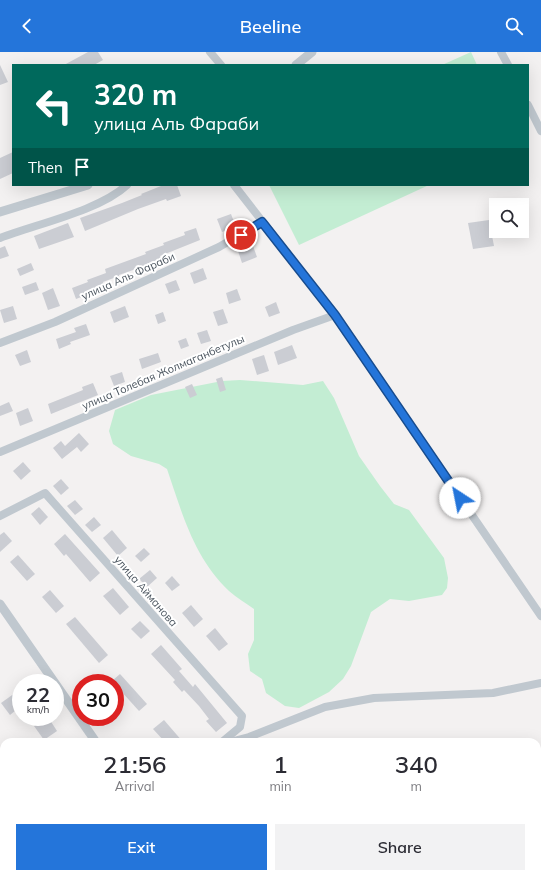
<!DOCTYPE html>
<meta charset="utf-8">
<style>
:root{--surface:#fff;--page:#f2f2f3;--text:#2b2b33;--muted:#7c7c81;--accent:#2475da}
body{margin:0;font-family:Mulish,sans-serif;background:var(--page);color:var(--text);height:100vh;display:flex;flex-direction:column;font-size:15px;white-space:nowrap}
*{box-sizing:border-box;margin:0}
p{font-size:13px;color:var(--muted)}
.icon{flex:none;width:22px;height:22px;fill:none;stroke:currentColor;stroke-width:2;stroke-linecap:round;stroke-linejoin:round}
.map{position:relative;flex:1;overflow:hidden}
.details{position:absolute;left:0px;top:686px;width:541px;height:140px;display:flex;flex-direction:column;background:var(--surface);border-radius:12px 12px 0 0;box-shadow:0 4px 16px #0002}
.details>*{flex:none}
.banner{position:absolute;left:12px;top:12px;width:517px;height:122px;border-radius:0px;box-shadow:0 4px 16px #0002;background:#00695c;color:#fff;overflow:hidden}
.tools{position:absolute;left:489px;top:146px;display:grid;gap:8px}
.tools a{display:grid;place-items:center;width:40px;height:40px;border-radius:0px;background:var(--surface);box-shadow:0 4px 16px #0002;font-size:20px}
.speed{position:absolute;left:12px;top:622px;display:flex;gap:8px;font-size:20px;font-weight:700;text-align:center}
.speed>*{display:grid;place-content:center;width:52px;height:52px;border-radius:50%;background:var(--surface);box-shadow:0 4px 16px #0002;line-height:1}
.speed small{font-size:10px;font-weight:400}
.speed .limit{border:6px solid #d22;background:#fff;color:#111}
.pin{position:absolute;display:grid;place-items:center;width:34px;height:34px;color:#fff;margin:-17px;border:2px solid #fff;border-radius:50%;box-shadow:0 1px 4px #0007}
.me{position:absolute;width:44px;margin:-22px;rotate:326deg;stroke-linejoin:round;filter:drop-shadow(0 0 3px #0008)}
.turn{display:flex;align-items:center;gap:14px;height:84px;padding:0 16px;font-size:18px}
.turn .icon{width:52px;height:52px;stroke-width:2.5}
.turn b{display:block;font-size:28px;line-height:34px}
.then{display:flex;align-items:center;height:38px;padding:0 16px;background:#0003;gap:8px;font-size:15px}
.eta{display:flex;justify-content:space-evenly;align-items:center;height:68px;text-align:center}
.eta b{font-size:24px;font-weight:600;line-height:28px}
.action{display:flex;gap:8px;margin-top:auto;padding:8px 16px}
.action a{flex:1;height:46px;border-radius:0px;background:var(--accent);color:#fff;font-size:16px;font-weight:600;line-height:46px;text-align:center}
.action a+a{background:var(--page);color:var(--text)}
header{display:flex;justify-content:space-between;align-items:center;height:52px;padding:0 16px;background:var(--accent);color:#fff;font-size:18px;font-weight:600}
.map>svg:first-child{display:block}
.green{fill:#c3edd3}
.building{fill:#cbcdd3}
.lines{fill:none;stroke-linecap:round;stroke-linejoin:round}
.minor{stroke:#c0c8cf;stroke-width:8}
.tertiary{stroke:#c0c8cf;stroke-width:9}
.route-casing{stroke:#174c8e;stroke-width:10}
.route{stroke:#2475da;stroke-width:7}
.labels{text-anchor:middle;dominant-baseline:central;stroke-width:4;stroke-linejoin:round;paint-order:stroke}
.street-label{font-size:11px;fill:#4a545e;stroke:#fff}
</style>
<header><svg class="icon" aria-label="back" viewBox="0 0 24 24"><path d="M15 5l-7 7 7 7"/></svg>Beeline<svg class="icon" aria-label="search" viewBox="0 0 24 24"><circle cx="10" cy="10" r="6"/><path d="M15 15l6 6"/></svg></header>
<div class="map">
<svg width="541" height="826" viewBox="0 0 541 826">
<rect width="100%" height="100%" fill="#f3f1f1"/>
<!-- green -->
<g class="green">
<path d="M471,0L477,13H442Z"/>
<path d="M269,133H429L299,193Z"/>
<path d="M240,328L303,333L323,329L334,346L359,404L380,434L394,452L409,458L444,506L448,526L447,536L442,543L409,549L390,547L371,560L351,614L343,627L329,640L299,656L285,654L266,641L262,627L250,619L248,602L254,588V557C246,551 237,546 229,539C194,506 182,461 167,417L159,412L131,404L113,392L109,379L115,358L151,343L222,329Z"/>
</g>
<!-- building -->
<g class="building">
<path d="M88,0H98L103,8L94,13H64Z"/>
<path d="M0,13L8,30L0,33Z"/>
<path d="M13,100V121L0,127V106Z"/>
<path d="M161,133H177L181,144L167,149L166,147L138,157L85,179L80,166L122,151L142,143L141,142L161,134Z"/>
<path d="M231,162L236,175L222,180L217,167Z"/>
<path d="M489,168L494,194L473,197L468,171Z"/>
<path d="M68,171L74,185L39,197L34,184Z"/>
<path d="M196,176L200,188L160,204L161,208L119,223V224L103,230L105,236L76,247L72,236L88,230L87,228L106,221L105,217L146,202L145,200L164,193L163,191L185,183L184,180Z"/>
<path d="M5,194L9,204L0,207V196Z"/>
<path d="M253,194L257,205L242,211L238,199Z"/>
<path d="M31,211L34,218L20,224L17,217Z"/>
<path d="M203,216L207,227L194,232L190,221Z"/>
<path d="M176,228L180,238L169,242L165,232Z"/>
<path d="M36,230L39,238L25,243L22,235Z"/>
<path d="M53,236L60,254L48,258L42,241Z"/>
<path d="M237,237L241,248L229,252L226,241Z"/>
<path d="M276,250L280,261L269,265L265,255Z"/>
<path d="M13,254L17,267L4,271L0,258Z"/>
<path d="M125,254L129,265L114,271L110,260Z"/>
<path d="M223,257L228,271L218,274L213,260Z"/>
<path d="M163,260L166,269L158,272L155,263Z"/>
<path d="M86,272L90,283L70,290L71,292L59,297L56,287L76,280L74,276Z"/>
<path d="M207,278L211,289L201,292L197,281Z"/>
<path d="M186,286L189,294L181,297L178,289Z"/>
<path d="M292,293L297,306L278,313L274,300Z"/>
<path d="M27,298L31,310L20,314L15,303Z"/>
<path d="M158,301L161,310L142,317L139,307Z"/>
<path d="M264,303L269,319L257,323L252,307Z"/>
<path d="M122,320L125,330L114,334L110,324Z"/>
<path d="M222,325L226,338L220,340L216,327Z"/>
<path d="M93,331L98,343L51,362L48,352L83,338L82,335Z"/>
<path d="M192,332L197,343L190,346L185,335Z"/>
<path d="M9,350L13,359L0,364V354Z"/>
<path d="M28,356L33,369L20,374L16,361Z"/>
<path d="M79,381L89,392L81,400L77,395L62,407L53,396L61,389L65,394Z"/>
<path d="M23,410L31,419L21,428L13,419Z"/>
<path d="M61,427L69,436L61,443L53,434Z"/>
<path d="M75,448L83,457L75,463L67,454Z"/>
<path d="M39,455L48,465L40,473L31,462Z"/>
<path d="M94,465L101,473L92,480L85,473Z"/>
<path d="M112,478L127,496L118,504L103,486Z"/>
<path d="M4,480L12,489L0,500V483Z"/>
<path d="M65,482L100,521L90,530L66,502L64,504L54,492Z"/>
<path d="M144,496L150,502L141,510L135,504Z"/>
<path d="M18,503L35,522L27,529L10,510Z"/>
<path d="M150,518L157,526L147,535L139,527Z"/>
<path d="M172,524L180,533L172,539L165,531Z"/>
<path d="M113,536L129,555L120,563L103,544Z"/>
<path d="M50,538L64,554L56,561L42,545Z"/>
<path d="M191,553L203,567L194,575L182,561Z"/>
<path d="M75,565L108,603L99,611L66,572Z"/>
<path d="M140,569L150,579L141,587L131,577Z"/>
<path d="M215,576L228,592L219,599L206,584Z"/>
<path d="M161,593L182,617L179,619L193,635L195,632L227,671L216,680L206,669L209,667L199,654L184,638L182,640L173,630L175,628L151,602Z"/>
<path d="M120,622L147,652L139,659L112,629Z"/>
<path d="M15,641L21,649V654L10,663L1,651Z"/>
<path d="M48,665L57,679L44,688L34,674Z"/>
<path d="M164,668L183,690H165L153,677Z"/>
</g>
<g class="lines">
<!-- minor -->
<g class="minor">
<path d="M210,0L221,13"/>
<path d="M501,0L508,13"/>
<path d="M528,53L541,79"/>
<path d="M234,133L335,263L541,564"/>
<path d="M0,186C36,172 99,159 127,133"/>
<path d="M0,291L55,270L219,195L262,170"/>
<path d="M0,400L293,278L335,263"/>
<path d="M0,464L45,441L242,664L240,675L222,690"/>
<path d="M230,690L249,685L325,655L374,646L493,641L541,631"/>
</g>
<!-- tertiary -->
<g class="tertiary">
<path d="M296,13L312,0"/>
<path d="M0,160L88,133"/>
<path d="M0,552L96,690"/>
<path d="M28,826L34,822"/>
</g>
</g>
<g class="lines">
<!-- route casing -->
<g class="route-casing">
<path id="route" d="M241,183L262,170L335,263L460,446"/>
</g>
<!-- route -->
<use href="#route" class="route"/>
</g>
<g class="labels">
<!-- street labels -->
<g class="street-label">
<text transform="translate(128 224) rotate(-24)">улица Аль Фараби</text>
<text transform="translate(163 320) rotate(-23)">улица Толебая Жолмаганбетулы</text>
<text transform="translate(146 539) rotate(49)">улица Айманова</text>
</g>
</g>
</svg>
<div class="tools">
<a><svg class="icon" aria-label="search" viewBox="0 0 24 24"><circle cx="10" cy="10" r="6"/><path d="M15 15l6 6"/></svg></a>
</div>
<div class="speed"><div>22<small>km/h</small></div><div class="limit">30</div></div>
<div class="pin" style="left:241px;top:183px;background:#d93025"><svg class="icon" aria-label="arrive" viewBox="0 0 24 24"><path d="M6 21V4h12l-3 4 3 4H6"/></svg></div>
<svg class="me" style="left:460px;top:446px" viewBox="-20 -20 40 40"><circle r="19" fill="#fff"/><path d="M0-13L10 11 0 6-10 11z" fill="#2475da"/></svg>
<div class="banner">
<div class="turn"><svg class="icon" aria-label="left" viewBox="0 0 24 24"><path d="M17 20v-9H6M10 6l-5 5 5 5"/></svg><div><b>320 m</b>улица Аль Фараби</div></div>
<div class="then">Then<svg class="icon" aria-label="arrive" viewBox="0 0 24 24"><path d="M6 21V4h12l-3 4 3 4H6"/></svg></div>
</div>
<section class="details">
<div class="eta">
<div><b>21:56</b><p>Arrival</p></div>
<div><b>1</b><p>min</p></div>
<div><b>340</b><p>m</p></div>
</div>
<div class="action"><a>Exit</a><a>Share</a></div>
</section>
</div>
